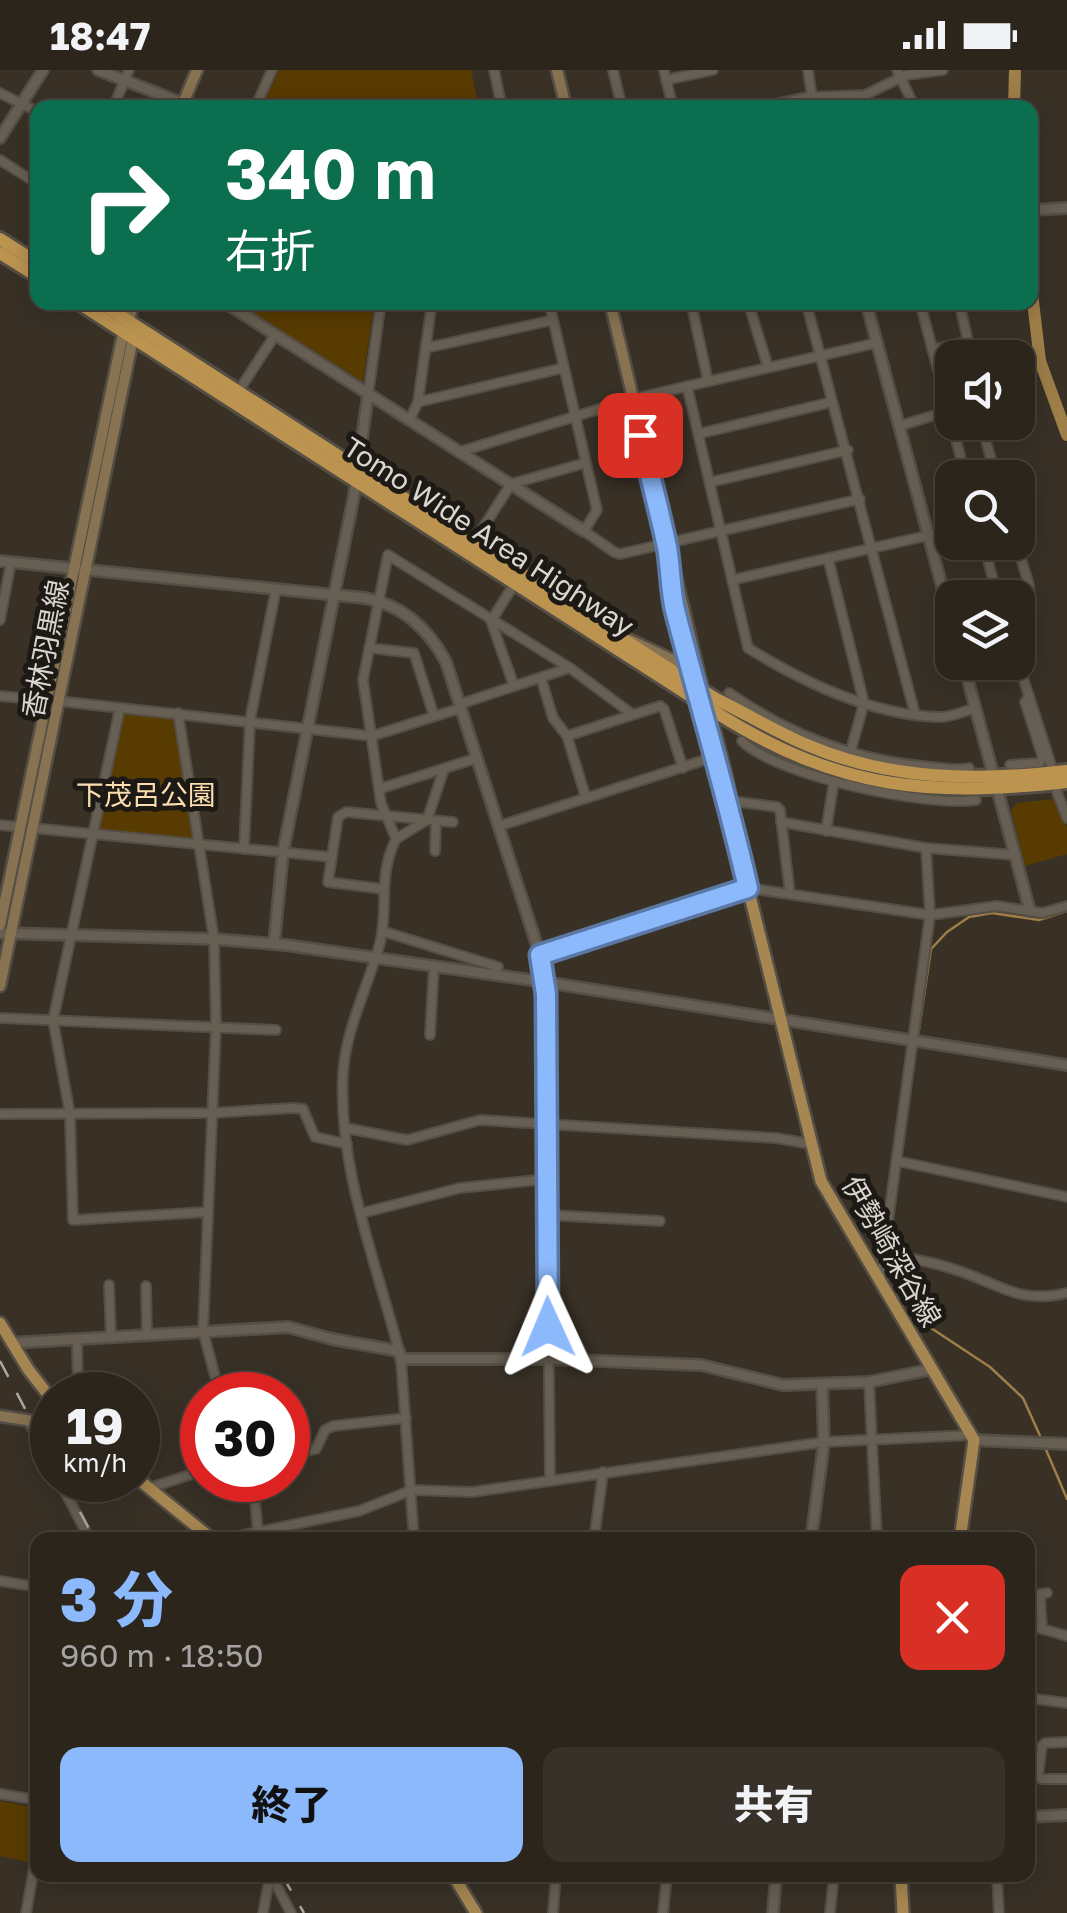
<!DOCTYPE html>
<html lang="ja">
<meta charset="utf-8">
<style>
:root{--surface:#2b251c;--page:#373129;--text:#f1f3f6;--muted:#a6a5a3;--line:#47423b;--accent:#8cb9fc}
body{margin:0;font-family:"Golos Text","Noto Sans JP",sans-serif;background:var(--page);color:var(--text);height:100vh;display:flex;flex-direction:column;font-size:38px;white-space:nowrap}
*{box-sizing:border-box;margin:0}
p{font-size:32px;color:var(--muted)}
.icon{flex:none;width:55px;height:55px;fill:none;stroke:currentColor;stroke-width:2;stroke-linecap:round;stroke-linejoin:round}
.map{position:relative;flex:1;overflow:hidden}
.drawer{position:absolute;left:30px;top:1462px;width:1005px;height:350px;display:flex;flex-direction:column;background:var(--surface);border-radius:20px;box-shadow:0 5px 25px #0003,0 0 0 2px var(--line)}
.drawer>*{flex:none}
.top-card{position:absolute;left:30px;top:30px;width:1008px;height:210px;border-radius:20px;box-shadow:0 5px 25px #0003,0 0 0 2px var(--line);background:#0b6e4f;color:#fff;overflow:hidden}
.fabs{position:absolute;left:935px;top:270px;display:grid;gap:20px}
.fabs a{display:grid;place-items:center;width:100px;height:100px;border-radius:20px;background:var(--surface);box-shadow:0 5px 25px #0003,0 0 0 2px var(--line);font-size:50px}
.speed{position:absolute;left:30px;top:1302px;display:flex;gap:20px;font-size:50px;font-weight:700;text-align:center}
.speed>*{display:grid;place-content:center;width:130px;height:130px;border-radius:50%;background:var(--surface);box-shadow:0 5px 25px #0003,0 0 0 2px var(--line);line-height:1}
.speed small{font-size:25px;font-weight:400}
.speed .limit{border:15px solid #d22;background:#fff;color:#111}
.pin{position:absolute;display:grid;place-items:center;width:85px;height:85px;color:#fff;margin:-42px;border-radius:20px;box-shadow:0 5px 15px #0006}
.me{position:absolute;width:110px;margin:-55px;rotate:359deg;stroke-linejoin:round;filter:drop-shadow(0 0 8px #0008)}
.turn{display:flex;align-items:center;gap:35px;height:210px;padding:0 30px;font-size:45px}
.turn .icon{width:130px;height:130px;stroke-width:2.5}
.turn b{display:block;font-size:70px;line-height:85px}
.round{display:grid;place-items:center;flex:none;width:105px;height:105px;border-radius:20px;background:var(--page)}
.headline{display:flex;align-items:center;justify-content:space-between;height:170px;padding:0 30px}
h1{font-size:60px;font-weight:800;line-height:75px;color:var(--accent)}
.action{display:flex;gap:20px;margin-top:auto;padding:20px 30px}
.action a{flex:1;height:115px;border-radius:20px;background:var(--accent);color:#111;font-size:40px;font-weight:800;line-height:115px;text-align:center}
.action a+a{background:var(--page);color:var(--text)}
.status{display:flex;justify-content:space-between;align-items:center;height:70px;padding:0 50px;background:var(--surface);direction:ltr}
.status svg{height:28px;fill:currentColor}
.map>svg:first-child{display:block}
.green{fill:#583b00}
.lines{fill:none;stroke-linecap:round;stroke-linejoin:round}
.stream{stroke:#9f7e48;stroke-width:2.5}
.canal{stroke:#9f7e48;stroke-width:8}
.river{stroke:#9f7e48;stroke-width:12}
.minor-casing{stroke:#544e45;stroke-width:12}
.tertiary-casing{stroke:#544e45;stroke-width:14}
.secondary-casing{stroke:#544e45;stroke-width:15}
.primary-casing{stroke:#544e45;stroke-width:16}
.trunk-casing{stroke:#544e45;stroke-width:18}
.minor{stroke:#675f53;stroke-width:8}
.tertiary{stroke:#675f53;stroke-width:9}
.secondary{stroke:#877352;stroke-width:10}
.primary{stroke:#a78751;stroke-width:11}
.trunk{stroke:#bc9450;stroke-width:12}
.rail{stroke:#ada7a0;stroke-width:2.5;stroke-dasharray:18 18;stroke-linecap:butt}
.route-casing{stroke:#5b78a4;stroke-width:25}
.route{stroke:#8cb9fc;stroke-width:18}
.labels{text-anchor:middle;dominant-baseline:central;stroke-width:10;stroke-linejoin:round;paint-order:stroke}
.street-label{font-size:28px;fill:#dad5cf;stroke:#1d1a15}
.park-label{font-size:28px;fill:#fbddb0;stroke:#1d1a15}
</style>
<div class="status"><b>18:47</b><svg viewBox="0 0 49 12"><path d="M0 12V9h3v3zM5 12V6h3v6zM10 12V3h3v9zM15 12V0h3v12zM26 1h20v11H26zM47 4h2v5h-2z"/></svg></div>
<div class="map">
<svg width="1067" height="1843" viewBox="0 0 1067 1843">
<rect width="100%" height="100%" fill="#393126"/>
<!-- green -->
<g class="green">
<path d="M279,0H471L479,37H262Z"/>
<path d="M237,233H374L363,312Z"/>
<path d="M124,642L175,648L195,769L102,761L99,757Z"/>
<path d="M1055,729L1067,757V784L1025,796L1011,741L1017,733Z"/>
<path d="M0,1731L37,1738L29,1792L0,1786Z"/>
</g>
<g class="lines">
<!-- stream -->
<g class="stream">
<path d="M918,966L931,879L947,862L969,847L992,843L1039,850L1067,841"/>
<path d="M887,1202L931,1258L990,1297L1023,1328L1041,1368"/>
<path d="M1044,1375L1067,1429"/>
</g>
<!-- canal -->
<path class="canal" d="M1018,300L1041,295"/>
<!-- river -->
<g class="river">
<path d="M1014,38L1015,0"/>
<path d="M1030,206L1040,291L1067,365"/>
</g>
<!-- minor casing -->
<g class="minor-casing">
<g id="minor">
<path d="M494,0L502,38"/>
<path d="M613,0L622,38"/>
<path d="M664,0L673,38"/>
<path d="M808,0L812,27L865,25L906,5L943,0"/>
<path d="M897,0L915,38"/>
<path d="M666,10L713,0"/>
<path d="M0,23L38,42"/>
<path d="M113,38L129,0"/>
<path d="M255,38L272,0"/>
<path d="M0,90L38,114"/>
<path d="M549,232L597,440L584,461L614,482L620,484L860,429"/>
<path d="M691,232L708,311"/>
<path d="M748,232L768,297"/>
<path d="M806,232L915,644"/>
<path d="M920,232L966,408"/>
<path d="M959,232L972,288"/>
<path d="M426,278L553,250"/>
<path d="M932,280L968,271"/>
<path d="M687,316L748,578C803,612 872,645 938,647C950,648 964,641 976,638"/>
<path d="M238,322L275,265"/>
<path d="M368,325L381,232"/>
<path d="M418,332L563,298"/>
<path d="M410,349L418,332L432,232"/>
<path d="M981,352L996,408"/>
<path d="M899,356L952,340"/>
<path d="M698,364L832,332"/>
<path d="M459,382L632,329L876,273"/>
<path d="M711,412L848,380"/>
<path d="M474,472L511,414L585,393"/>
<path d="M983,472L998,528"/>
<path d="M1016,472L1029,515L1030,554L1018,558"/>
<path d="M828,488L864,633L850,683"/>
<path d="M732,510L952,460"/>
<path d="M0,550L11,492"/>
<path d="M491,551L514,616"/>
<path d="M491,551L515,513"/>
<path d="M369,578L414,583L434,646"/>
<path d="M1018,592L1051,695"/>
<path d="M541,608L553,648L567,666L586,728"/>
<path d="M729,623C789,665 857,691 931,697C943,698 956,701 969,698"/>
<path d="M0,626L46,630"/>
<path d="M58,631L372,666L461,638"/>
<path d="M460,634L569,598"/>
<path d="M120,638L53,950L70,1044L73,1150L207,1142"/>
<path d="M178,643L214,869L216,955L203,1261L220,1325"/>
<path d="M567,666L660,636L664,639L683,698"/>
<path d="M742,671C777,706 926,737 976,730"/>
<path d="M1010,695L1039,693L1043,688L1025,632L1029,627"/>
<path d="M379,719L477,688"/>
<path d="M1057,722L1067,748"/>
<path d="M731,731L777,737L780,740L790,824"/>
<path d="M781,752L926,778L1016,785"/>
<path d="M0,755L20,757"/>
<path d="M499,756L714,687"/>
<path d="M32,758L331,787"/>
<path d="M826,761L834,711"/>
<path d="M396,769L427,750L444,699"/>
<path d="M244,779L250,650L276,519"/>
<path d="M435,781L436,751"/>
<path d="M383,819L328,812L338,747L346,742L453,752"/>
<path d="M382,861L498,897"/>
<path d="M540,885L748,818L930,845L997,836L1043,843L1067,836"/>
<path d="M545,912L550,1411"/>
<path d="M0,948L276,960"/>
<path d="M430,965L434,896"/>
<path d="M0,1044L212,1043L292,1038L303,1039L315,1067L347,1074"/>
<path d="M346,1058L407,1070L480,1050L776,1068L811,1074"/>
<path d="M897,1091L1067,1127"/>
<path d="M362,1143L460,1118L548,1109"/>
<path d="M548,1145L660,1151"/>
<path d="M882,1183C906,1188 930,1191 953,1199C997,1212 1017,1235 1067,1223"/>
<path d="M880,1210L930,845L926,778"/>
<path d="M109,1215L111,1267"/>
<path d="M146,1216L147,1265"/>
<path d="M77,1269L78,1325"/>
<path d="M399,1281C376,1192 338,1098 343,1005C345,960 368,917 380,873C389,838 377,807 396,769L381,733L363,610L388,485L570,598L632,644"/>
<path d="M401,1289L414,1470"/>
<path d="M869,1312L877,1470"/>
<path d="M28,1350L52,1398"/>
<path d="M288,1385L316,1379L325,1360L333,1356L406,1348"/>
<path d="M59,1410L90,1470"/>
<path d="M253,1410L258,1462"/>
<path d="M149,1418L202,1401"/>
<path d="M219,1470L359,1441L412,1420L472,1422L824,1372L971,1365"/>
<path d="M594,1470L603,1402"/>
<path d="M0,1511L38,1517"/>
<path d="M1028,1555L1067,1566"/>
<path d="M1042,1559L1040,1524L1047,1523"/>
<path d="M1028,1628L1067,1633"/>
<path d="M1067,1672L1045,1673L1042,1676L1038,1706L1041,1709H1067"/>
<path d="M0,1724L38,1730"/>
<path d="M271,1805L291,1843"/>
<path d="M997,1805L999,1843"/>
<path d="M26,1843L38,1776"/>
<path d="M263,1843L270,1805"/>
<path d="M553,1843L556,1805"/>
<path d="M663,1843L667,1805"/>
<path d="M830,1843L834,1805"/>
</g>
</g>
<!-- tertiary casing -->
<g class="tertiary-casing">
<g id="tertiary">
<path d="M98,0L195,38"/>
<path d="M760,38L812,27L814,38"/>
<path d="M0,68L43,0"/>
<path d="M1030,140L1067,138"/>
<path d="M224,232L584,461"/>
<path d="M866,232L952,554"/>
<path d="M0,491L365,528C403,535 428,558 446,592L540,885L545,912"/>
<path d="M963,592L1030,841"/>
<path d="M0,863L214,869L286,875L545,912L1067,995"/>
<path d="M274,874L283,782L354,425L368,325"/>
<path d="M11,1273L288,1257L332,1269L399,1281L401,1289H549L701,1295L783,1315L869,1312L933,1299"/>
<path d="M974,1370L1067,1374"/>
<path d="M811,1470L824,1372L822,1314"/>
<path d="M1028,1747L1067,1745"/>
<path d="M773,1843L776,1805"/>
</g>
</g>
<!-- secondary casing -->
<g class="secondary-casing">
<g id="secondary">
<path d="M557,0L566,38"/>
<path d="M181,38L197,0"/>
<path d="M610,232L703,620"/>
<path d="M669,503L684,569"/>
<path d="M630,570L675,591L682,584L679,562"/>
<path d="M0,855L124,259"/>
<path d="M0,916L133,268L129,252L133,232"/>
<path d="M0,1346L52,1354"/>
</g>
</g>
<!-- primary casing -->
<g class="primary-casing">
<g id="primary">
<path d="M699,630L716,694"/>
<path d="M708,636L726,706L748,818L821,1111L974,1370L960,1470"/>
<path d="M0,1253L28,1299L52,1330"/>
<path d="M138,1409L213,1470"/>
<path d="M453,1805L476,1843"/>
<path d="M901,1805L903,1843"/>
</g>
</g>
<!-- trunk casing -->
<g class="trunk-casing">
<g id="trunk">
<path d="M0,169L38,193"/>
<path d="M0,183L38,207"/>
<path d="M77,232L720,645C841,720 930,727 1067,712"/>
<path d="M99,232L716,629C747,644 776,662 807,675C891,711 978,711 1067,701"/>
</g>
</g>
<!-- minor -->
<use href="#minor" class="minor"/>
<!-- tertiary -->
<use href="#tertiary" class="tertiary"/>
<!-- secondary -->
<use href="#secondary" class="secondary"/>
<!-- primary -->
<use href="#primary" class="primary"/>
<!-- trunk -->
<use href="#trunk" class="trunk"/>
<!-- rail -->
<g class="rail">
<path d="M0,1291L52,1390"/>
<path d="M63,1410L95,1470"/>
<path d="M282,1805L304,1843"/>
</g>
</g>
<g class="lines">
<!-- route casing -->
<g class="route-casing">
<path id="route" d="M548,1257L546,924L540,885L748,818C727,726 700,636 676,544C670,522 671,499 667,477C659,439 649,402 640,365"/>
</g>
<!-- route -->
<use href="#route" class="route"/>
</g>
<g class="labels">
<!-- street labels -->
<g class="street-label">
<text transform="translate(489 466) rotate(33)">Tomo Wide Area Highway</text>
<text transform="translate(45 579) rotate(-79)">香林羽黒線</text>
<text transform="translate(892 1181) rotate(60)">伊勢崎深谷線</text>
</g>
<!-- park labels -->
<g class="park-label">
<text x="146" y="724">下茂呂公園</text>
</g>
</g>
</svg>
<div class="fabs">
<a><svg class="icon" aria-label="sound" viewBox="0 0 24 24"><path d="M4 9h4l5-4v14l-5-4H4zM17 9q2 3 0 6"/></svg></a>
<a><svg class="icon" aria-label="search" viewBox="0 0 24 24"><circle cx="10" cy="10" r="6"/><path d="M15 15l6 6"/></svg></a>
<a><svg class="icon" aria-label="layers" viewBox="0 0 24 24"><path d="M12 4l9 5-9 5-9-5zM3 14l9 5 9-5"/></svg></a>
</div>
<div class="speed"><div>19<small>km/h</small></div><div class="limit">30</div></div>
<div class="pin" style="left:640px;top:365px;background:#d93025"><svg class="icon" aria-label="arrive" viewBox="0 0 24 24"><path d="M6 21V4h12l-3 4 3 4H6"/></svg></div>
<svg class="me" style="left:548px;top:1257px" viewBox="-20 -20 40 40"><path d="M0-17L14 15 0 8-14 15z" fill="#8cb9fc" stroke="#fff" stroke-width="4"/></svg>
<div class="top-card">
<div class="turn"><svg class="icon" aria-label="right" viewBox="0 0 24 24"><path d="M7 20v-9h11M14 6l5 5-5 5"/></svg><div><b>340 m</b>右折</div></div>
</div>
<section class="drawer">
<div class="headline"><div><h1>3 分</h1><p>960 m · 18:50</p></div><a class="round" style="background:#d93025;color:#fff"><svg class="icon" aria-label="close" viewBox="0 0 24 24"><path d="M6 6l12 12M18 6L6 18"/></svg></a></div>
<div class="action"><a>終了</a><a>共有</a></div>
</section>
</div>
